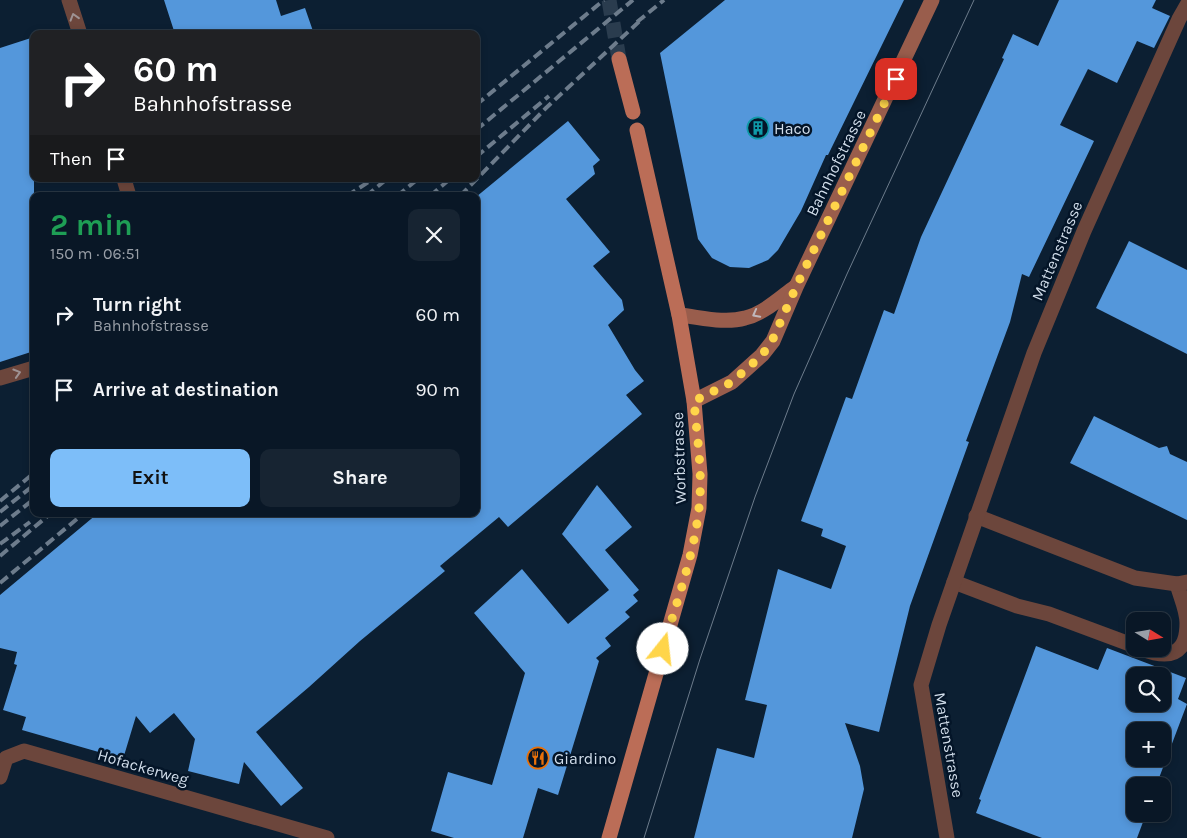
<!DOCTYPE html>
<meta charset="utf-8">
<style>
:root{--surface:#091726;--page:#172432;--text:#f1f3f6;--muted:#999fa7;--line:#293643;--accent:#7dbef9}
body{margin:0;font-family:Karla,sans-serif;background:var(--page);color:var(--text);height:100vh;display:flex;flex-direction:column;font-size:19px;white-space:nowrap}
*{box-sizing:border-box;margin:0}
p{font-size:16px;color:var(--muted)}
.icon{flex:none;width:28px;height:28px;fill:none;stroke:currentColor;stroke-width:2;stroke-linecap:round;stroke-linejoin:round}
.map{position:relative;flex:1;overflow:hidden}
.details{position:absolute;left:30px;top:192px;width:450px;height:325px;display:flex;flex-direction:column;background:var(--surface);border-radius:10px;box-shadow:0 2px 8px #0003,0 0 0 1px var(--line)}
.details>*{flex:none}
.hud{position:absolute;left:30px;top:30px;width:450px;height:152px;border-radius:10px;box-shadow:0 2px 8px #0003,0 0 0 1px var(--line);background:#202124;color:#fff;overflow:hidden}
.needle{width:32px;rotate:101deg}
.tools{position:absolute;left:1126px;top:612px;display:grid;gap:10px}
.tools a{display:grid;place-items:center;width:45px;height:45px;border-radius:10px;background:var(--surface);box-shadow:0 2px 8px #0003,0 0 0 1px var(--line);font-size:25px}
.pin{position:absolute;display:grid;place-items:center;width:42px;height:42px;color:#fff;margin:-21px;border-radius:10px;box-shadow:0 2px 8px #0006}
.me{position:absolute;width:55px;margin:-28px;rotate:16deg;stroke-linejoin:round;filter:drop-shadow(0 0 4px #0008)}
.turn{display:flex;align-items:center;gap:18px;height:105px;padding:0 20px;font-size:22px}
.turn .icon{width:65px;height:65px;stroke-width:2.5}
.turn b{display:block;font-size:35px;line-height:42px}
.then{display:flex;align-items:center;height:48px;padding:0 20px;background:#0003;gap:10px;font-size:19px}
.round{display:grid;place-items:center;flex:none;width:52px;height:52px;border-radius:10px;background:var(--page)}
.summary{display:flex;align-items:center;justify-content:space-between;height:85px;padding:0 20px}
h1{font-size:30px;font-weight:700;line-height:38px;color:#1e9e55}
.primary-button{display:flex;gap:10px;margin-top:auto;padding:10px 20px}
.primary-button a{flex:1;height:58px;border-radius:10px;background:var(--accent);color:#111;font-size:20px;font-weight:700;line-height:58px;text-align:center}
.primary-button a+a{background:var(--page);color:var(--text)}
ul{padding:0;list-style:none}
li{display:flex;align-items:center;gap:15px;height:75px;padding:0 20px}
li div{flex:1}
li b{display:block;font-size:19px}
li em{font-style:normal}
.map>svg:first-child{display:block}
.building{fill:#5497db;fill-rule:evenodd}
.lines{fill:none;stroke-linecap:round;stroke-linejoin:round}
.primary-tunnel{stroke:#2a3c4e;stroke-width:15;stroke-dasharray:15 8;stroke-linecap:butt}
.lane{stroke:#6c463c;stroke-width:15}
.street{stroke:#6c463c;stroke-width:15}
.secondary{stroke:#995d4c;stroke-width:15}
.primary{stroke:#bb6d57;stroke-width:15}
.tram{stroke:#6d7c8c;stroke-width:1}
.rail{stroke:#6d7c8c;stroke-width:4;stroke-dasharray:10 5;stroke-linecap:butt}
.oneway{stroke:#9e9293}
.oneway2{stroke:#c0b7bb}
.route{stroke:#ffd54a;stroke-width:9;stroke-dasharray:0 16.2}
.labels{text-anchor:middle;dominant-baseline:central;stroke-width:5;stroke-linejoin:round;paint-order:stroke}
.poi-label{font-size:16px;fill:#d1ddea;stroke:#041528;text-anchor:start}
.street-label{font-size:16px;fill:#d1ddea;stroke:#041528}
</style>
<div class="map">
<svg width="1187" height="838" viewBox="0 0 1187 838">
<rect width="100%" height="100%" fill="#0c1f32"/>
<!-- building -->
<g class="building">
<path d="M164,0H276L281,16L305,8L314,34H175Z"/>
<path d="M725,0H904L828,155H826L801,211L778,250L768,260L749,268L730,267L712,258L698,239L660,53Z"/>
<path d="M1059,0H1156L1152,8L1170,16L1154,48L1137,41L1117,83L1088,69L1060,125L1094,141L1029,277L1022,274L1010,322L966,441L969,442L910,606L879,732L845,723L860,766L864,789L852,838H694L717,748L754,758L767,705L745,700L778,569L831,589L846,546L821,536L823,529L801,521L846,397L852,399L884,310L894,314L921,237L1004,59L1002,58L1013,34L1038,46Z"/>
<path d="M34,37V351L0,362V48Z"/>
<path d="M568,121L600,160L593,166L595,174L566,199L610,252L593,266L622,300L624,310L608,325L635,370L644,381L626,395L642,414L508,527L499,517L440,566L445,571L360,641L309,687L256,732L303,788L281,806L244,762L239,784L188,771L195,739L174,713L150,733L136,716L123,759L22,730L26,717L3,710L17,665L14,664L17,652L0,648V595L97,514H476V197Z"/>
<path d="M1129,241L1187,270V354L1096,308Z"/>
<path d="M1094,416L1159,448L1167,446L1170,454L1187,462V520L1070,463Z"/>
<path d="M597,485L632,527L605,550L639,590L633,595L638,601L625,612L630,617L605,638L611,646L596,658L599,661L558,795L538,788L523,838H454L431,831L448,772L492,785L525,673L474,613L522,569L568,624L609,590L562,534Z"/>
<path d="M1036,646L1098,670L1107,648L1186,678L1178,699L1187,704L1156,786H1135V814H1146L1137,838H1042L976,813L981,800L979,799ZM1135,676H1162V704H1135ZM1135,731H1162V759H1135Z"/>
</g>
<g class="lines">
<!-- primary-tunnel -->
<path class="primary-tunnel" d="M609,0L619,59"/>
<!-- lane -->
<g class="lane">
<path d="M69,0L80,34"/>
<path d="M124,179L129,196"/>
<path d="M0,378L34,368"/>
<path d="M954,582L1017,606L1049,614L1135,646"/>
<path d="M1142,649C1168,659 1187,656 1187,623C1187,610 1180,596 1177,584"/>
</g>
<!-- street -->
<g class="street">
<path d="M976,516L1135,578L1177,584L1187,582"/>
<path d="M0,777L6,758L24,751L327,838"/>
<path d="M947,838L921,685L939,625L1034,353L1084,231L1179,19L1187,5"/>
</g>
<!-- secondary -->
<g class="secondary">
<path d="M679,315C700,317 724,324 745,318C763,314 780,298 795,287"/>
<path d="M694,401L732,382L762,355L773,341L796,287L932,0"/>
</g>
<!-- primary -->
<g class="primary">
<path d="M619,59L633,112"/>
<path d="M609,838L690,555L699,508L700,474L694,401L679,315L637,130"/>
</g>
<!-- tram -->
<path class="tram" d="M644,838L700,659L755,497L794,394L847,274L974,0"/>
<!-- rail -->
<g class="rail">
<path d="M637,22L664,0"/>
<path d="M476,105L604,0"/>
<path d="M476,130L633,0"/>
<path d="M476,157L549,96"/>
<path d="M347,196L373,179"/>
<path d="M366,196L387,179"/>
<path d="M397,196L418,179"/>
<path d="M430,196L450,179"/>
<path d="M460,196L546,108L643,18"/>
<path d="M0,501L34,473"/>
<path d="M0,512L34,485"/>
<path d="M0,526L34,499"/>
<path d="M0,544L30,522"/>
<path d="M0,556L50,514"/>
<path d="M0,583L83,514"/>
</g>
</g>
<!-- one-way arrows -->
<defs><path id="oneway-chevron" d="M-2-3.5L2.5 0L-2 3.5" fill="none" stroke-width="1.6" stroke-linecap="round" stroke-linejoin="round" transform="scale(1.25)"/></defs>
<g class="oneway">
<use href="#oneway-chevron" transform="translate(74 17) rotate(-107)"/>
<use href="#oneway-chevron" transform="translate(17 373) rotate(-17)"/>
</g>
<use class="oneway2" href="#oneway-chevron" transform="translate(756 314) rotate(152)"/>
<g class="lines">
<!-- route -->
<path class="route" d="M663,649C676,603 694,556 699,508C703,473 697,437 694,401L732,382L762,355L772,341L796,287L896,79"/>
</g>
<!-- icons -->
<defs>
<g id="building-ring" transform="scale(1.125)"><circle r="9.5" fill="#041528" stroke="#0f9aa8" stroke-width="1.5"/><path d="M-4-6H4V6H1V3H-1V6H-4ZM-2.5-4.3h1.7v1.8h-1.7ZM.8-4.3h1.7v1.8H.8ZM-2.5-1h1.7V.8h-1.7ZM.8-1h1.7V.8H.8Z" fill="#0f9aa8"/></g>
<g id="restaurant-ring" transform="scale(1.125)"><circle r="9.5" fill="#041528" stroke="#e8710a" stroke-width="1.5"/><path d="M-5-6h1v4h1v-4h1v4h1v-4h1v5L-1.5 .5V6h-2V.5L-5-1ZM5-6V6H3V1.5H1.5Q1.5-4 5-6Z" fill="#e8710a"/></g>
</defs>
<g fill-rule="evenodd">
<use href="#building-ring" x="758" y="128"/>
<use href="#restaurant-ring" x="538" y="758"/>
</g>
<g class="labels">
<!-- poi labels -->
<g class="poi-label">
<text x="774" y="128">Haco</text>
<text x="554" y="758">Giardino</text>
</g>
<!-- street labels -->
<g class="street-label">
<text transform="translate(836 163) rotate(-64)">Bahnhofstrasse</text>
<text transform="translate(1057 251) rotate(-67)">Mattenstrasse</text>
<text transform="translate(679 458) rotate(-92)">Worbstrasse</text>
<text transform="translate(949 745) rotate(80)">Mattenstrasse</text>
<text transform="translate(143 767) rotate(16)">Hofackerweg</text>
</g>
</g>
</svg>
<div class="tools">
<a><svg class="needle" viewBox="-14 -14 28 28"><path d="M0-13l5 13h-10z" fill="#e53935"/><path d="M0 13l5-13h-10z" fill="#999fa7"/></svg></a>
<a><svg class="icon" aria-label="search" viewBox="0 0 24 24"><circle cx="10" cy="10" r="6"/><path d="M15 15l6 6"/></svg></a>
<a>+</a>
<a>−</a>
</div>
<div class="pin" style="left:896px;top:79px;background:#d93025"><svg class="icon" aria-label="arrive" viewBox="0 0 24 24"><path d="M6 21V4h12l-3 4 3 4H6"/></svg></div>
<svg class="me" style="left:663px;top:649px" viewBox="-20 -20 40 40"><circle r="19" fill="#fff"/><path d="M0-13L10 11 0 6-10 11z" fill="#ffd54a"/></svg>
<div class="hud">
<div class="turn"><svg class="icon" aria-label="right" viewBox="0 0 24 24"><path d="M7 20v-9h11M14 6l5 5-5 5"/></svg><div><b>60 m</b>Bahnhofstrasse</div></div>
<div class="then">Then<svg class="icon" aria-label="arrive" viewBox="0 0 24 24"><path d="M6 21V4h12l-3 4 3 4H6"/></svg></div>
</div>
<section class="details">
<div class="summary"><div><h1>2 min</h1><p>150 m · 06:51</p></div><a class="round"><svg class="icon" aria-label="close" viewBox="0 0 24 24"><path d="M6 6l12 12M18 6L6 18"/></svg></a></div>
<ul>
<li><svg class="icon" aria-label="right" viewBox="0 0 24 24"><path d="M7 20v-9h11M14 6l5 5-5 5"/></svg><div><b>Turn right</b><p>Bahnhofstrasse</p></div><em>60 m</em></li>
<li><svg class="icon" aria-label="arrive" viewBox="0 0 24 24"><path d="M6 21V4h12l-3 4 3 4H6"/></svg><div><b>Arrive at destination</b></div><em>90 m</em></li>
</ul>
<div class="primary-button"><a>Exit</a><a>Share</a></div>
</section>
</div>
